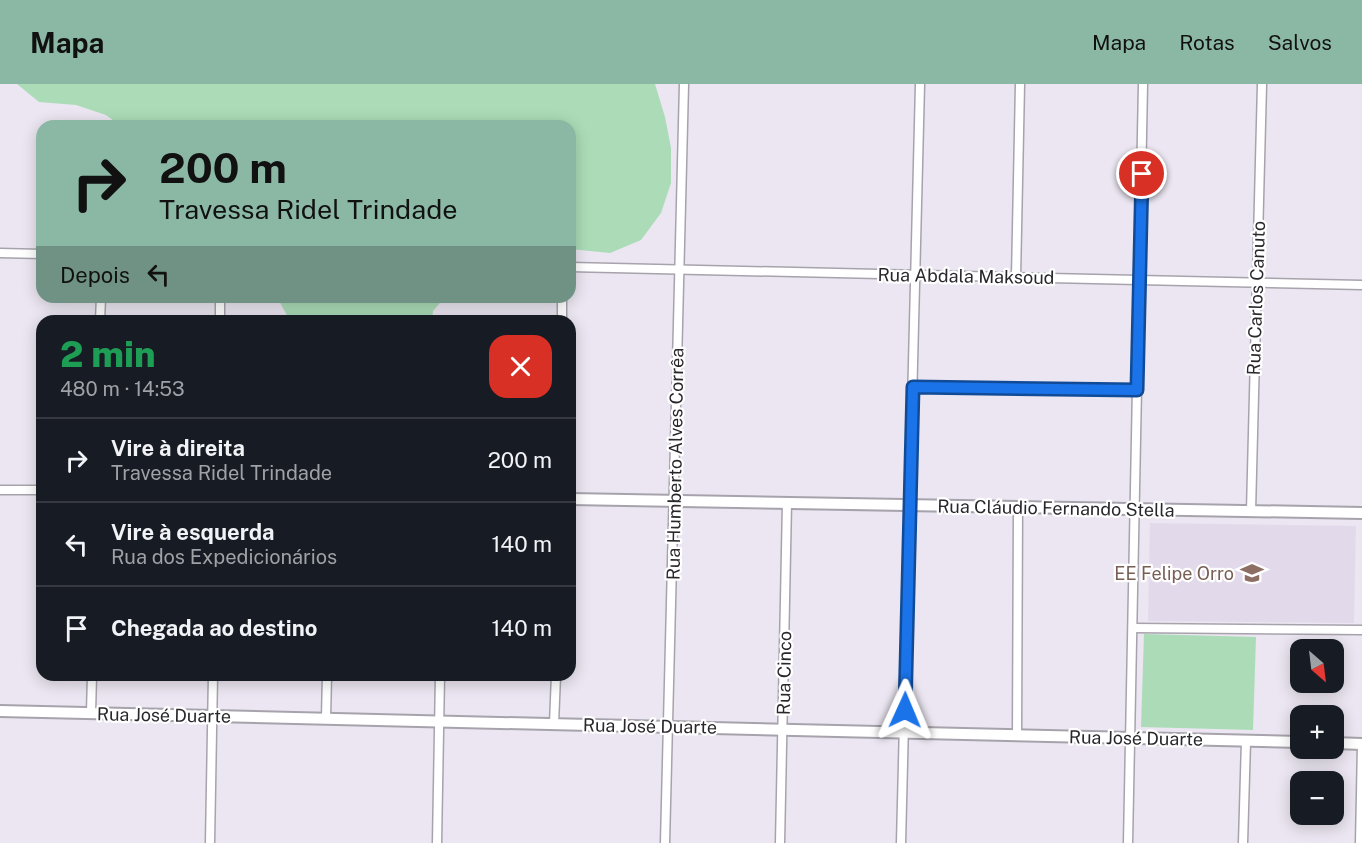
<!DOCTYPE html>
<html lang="pt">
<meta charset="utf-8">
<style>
:root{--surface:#171b24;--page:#242831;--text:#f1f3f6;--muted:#9ea1a6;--line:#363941;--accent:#8bb7a5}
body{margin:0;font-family:"Public Sans",sans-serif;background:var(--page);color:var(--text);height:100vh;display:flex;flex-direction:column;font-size:22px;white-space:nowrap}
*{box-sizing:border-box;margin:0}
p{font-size:20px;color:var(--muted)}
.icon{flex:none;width:33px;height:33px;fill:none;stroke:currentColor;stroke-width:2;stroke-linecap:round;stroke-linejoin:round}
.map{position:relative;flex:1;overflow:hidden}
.drawer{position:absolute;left:36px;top:231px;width:540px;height:366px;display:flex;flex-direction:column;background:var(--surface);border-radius:18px;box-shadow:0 3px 15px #0003}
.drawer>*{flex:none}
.top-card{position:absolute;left:36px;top:36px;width:540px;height:183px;border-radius:18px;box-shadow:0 3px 15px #0003;background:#8bb7a5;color:#111;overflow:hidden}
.needle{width:39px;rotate:152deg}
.tools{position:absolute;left:1290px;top:555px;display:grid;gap:12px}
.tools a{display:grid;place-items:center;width:54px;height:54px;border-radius:12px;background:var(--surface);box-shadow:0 3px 15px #0003;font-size:30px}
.pin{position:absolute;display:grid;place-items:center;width:51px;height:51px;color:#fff;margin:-26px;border:3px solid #fff;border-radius:50%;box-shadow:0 2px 6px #0007}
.me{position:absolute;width:66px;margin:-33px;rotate:1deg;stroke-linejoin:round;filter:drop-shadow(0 0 4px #0008)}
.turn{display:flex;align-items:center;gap:21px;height:126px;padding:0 24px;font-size:27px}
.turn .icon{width:78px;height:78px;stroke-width:2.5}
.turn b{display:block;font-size:42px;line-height:51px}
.then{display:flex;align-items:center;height:57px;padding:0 24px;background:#0003;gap:12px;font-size:22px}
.round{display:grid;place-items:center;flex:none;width:63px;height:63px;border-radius:18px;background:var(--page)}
.summary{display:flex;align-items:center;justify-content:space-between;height:102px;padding:0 24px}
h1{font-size:36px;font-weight:800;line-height:45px;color:#1e9e55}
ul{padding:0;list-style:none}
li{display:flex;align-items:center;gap:18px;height:84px;padding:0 24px;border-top:2px solid var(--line)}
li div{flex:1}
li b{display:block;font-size:22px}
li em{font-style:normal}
header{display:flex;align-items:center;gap:36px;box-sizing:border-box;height:84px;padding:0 30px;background:var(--accent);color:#111}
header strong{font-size:28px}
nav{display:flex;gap:33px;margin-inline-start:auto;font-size:21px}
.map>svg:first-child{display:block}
.built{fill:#e2daeb}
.green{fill:#abdcb7}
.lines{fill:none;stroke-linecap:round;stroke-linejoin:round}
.minor-casing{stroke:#a7a3ac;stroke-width:11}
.tertiary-casing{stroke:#a7a3ac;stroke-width:14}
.minor{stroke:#fff;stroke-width:8}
.tertiary{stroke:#fff;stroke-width:10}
.route-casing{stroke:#114b97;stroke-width:15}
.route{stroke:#1a73e8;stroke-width:10}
.labels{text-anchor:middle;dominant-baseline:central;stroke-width:4.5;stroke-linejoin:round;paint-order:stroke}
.street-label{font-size:18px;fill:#29272b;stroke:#fff}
.education-label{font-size:18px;fill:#785e54;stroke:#fff;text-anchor:end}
</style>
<header>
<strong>Mapa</strong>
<nav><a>Mapa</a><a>Rotas</a><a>Salvos</a></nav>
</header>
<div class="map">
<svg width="1362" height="759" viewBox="0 0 1362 759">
<rect width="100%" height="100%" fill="#ebe6f1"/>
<!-- built -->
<path class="built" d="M1150,439L1356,442L1354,539L1148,537Z"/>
<!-- green -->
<g class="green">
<path d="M17,0H655L665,33L671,64V99L661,129L641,156L610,169L570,165V42H121L106,31L76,21L39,18Z"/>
<path d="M277,213H445L433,227L432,237H290Z"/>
<path d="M1144,550L1256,553L1253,646L1141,643Z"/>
</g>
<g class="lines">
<!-- minor casing -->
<g class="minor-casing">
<g id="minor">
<path d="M0,169L42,170"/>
<path d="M570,183L1362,201"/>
<path d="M1016,193L1020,0"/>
<path d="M100,237L101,213"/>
<path d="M220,237V213"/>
<path d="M562,237V213"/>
<path d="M913,303L1137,306"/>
<path d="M0,406H42"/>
<path d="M1251,427L1262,0"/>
<path d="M1133,544L1362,546"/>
<path d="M91,629L92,591"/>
<path d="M326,634L327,591"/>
<path d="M554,640L556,591"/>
<path d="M1017,651L1018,423"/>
<path d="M210,759L213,591"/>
<path d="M437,759L440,591"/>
<path d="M665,759L684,0"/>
<path d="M780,759L787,419"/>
<path d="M901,759L920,0"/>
<path d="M1128,759L1143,0"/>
<path d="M1243,759L1246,657"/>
<path d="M1360,759L1362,660"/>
</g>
</g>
<!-- tertiary casing -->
<g class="tertiary-casing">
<g id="tertiary">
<path d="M570,415L1362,429"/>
<path d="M0,627L1300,658"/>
<path d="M1334,659L1362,660"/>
</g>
</g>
<!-- minor -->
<use href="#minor" class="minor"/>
<!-- tertiary -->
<use href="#tertiary" class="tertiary"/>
</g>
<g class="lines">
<!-- route casing -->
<g class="route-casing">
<path id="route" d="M905,626L913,303L1137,306L1142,90"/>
</g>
<!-- route -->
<use href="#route" class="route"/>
</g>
<!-- icons -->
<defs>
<g id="school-bare" transform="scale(1.8)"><path d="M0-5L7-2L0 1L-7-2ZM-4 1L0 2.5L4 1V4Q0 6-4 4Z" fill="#8d6e63" stroke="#fff" stroke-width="2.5" paint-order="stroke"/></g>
</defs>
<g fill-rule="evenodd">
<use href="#school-bare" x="1252" y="489"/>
</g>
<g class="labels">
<!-- street labels -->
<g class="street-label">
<text transform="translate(966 192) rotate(1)">Rua Abdala Maksoud</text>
<text transform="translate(1256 214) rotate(-88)">Rua Carlos Canuto</text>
<text transform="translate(675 380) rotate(-89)">Rua Humberto Alves Corrêa</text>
<text transform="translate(1056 424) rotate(1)">Rua Cláudio Fernando Stella</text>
<text transform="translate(784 589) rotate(-89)">Rua Cinco</text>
<text transform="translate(164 631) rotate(1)">Rua José Duarte</text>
<text transform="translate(650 642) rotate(1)">Rua José Duarte</text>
<text transform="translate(1136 654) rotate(1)">Rua José Duarte</text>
</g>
<!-- education labels -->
<g class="education-label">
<text x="1234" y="489">EE Felipe Orro</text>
</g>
</g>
</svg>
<div class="tools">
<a><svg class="needle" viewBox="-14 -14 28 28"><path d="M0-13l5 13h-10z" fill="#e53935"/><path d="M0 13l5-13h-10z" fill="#9ea1a6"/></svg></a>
<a>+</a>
<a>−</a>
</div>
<div class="pin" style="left:1142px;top:90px;background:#d93025"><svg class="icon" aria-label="arrive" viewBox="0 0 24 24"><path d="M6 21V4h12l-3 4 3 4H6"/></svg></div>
<svg class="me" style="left:905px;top:626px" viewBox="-20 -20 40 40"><path d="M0-17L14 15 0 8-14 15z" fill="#1a73e8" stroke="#fff" stroke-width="4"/></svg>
<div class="top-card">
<div class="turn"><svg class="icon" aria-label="right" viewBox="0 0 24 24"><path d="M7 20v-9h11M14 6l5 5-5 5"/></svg><div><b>200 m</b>Travessa Ridel Trindade</div></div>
<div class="then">Depois<svg class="icon" aria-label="left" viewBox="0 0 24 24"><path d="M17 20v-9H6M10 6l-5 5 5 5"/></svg></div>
</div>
<section class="drawer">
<div class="summary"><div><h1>2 min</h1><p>480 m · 14:53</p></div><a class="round" style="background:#d93025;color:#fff"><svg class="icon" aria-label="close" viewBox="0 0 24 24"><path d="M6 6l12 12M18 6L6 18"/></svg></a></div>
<ul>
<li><svg class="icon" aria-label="right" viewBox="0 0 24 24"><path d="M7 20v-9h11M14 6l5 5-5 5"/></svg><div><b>Vire à direita</b><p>Travessa Ridel Trindade</p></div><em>200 m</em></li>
<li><svg class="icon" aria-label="left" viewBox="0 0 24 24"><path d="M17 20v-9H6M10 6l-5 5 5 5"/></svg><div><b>Vire à esquerda</b><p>Rua dos Expedicionários</p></div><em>140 m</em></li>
<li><svg class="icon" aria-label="arrive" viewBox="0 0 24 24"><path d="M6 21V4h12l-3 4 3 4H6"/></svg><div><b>Chegada ao destino</b></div><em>140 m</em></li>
</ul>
</section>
</div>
